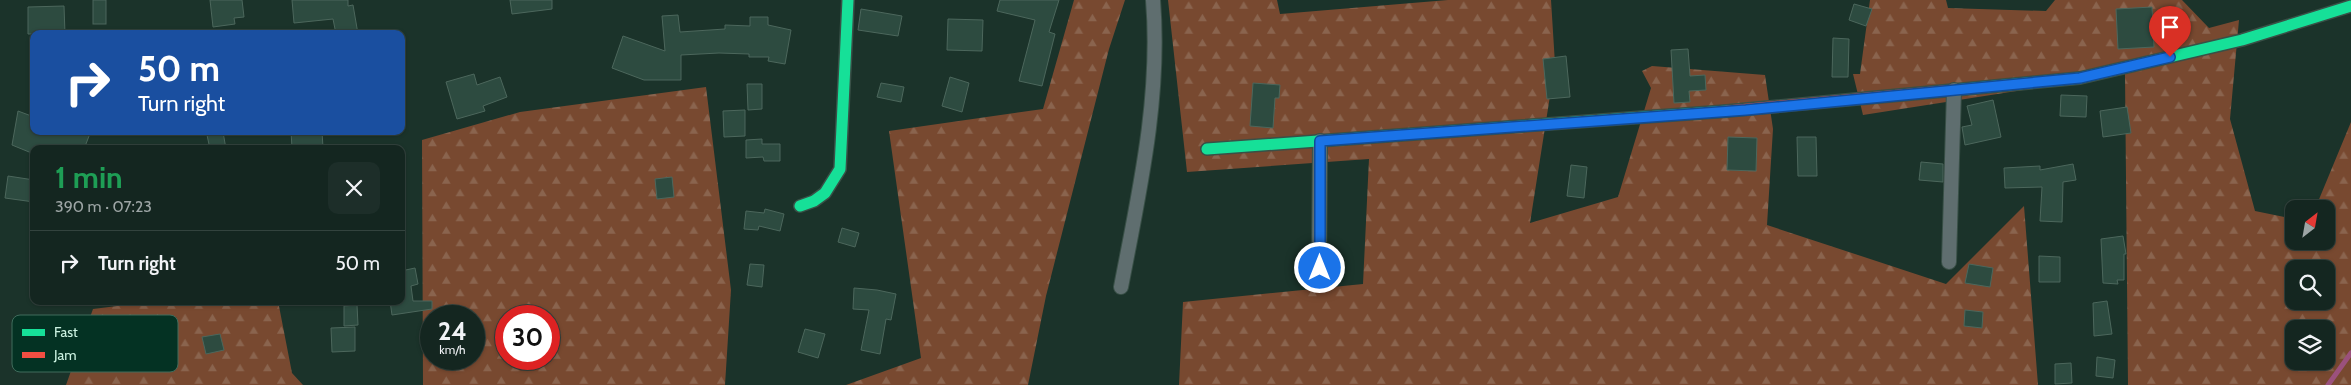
<!DOCTYPE html>
<meta charset="utf-8">
<style>
:root{--surface:#142620;--page:#1d2e29;--text:#f1f3f6;--muted:#9da5a5;--line:#33433e}
body{margin:0;font-family:Cabin,sans-serif;background:var(--page);color:var(--text);height:100vh;display:flex;flex-direction:column;font-size:19px;white-space:nowrap}
*{box-sizing:border-box;margin:0}
p{font-size:16px;color:var(--muted)}
.icon{flex:none;width:28px;height:28px;fill:none;stroke:currentColor;stroke-width:2;stroke-linecap:round;stroke-linejoin:round}
.map{position:relative;flex:1;overflow:hidden}
.drawer{position:absolute;left:30px;top:145px;width:375px;height:160px;display:flex;flex-direction:column;background:var(--surface);border-radius:10px;box-shadow:0 1px 4px #0004,0 0 0 1px var(--line)}
.drawer>*{flex:none}
.banner{position:absolute;left:30px;top:30px;width:375px;height:105px;border-radius:10px;box-shadow:0 1px 4px #0004,0 0 0 1px var(--line);background:#1a4fa0;color:#fff;overflow:hidden}
.needle{width:32px;rotate:31deg}
.fabs{position:absolute;left:2285px;top:200px;display:grid;gap:10px}
.fabs a{display:grid;place-items:center;width:50px;height:50px;border-radius:10px;background:var(--surface);box-shadow:0 1px 4px #0004,0 0 0 1px var(--line);font-size:25px}
.speed{position:absolute;left:420px;top:305px;display:flex;gap:10px;font-size:25px;font-weight:700;text-align:center}
.speed>*{display:grid;place-content:center;width:65px;height:65px;border-radius:50%;background:var(--surface);box-shadow:0 1px 4px #0004,0 0 0 1px var(--line);line-height:1}
.speed small{font-size:12px;font-weight:400}
.speed .limit{border:8px solid #d22;background:#fff;color:#111}
.pin{position:absolute;display:grid;place-items:center;width:42px;height:42px;color:#fff;margin:-51px -21px;border-radius:50% 50% 50% 0;rotate:-45deg;box-shadow:0 0 5px #0007}
.pin .icon{rotate:45deg}
.me{position:absolute;width:55px;margin:-28px;rotate:0deg;stroke-linejoin:round;filter:drop-shadow(0 0 4px #0008)}
.turn{display:flex;align-items:center;gap:18px;height:105px;padding:0 25px;font-size:22px}
.turn .icon{width:65px;height:65px;stroke-width:2.5}
.turn b{display:block;font-size:35px;line-height:42px}
.round{display:grid;place-items:center;flex:none;width:52px;height:52px;border-radius:10px;background:var(--page)}
.overview{display:flex;align-items:center;justify-content:space-between;height:85px;padding:0 25px}
h1{font-size:30px;font-weight:800;line-height:38px;color:#1e9e55}
ul{padding:0;list-style:none}
li{display:flex;align-items:center;gap:15px;height:65px;padding:0 25px;border-top:1px solid var(--line)}
li div{flex:1}
li b{display:block;font-size:19px}
li em{font-style:normal}
.map>svg:first-child{display:block}
.forest{fill:url(#forest-firs);fill-rule:evenodd}
.lines{fill:none;stroke-linecap:round;stroke-linejoin:round}
.stream{stroke:#9b517d;stroke-width:5}
.building{fill:#2d4b40;stroke:#4c675c}
.street-casing{stroke:#395047;stroke-width:16}
.fast-casing{stroke:#395047;stroke-width:14}
.jam-casing{stroke:#395047;stroke-width:14}
.street{stroke:#5f6e6f;stroke-width:14}
.fast{stroke:#16e098;stroke-width:11}
.jam{stroke:#f24e42;stroke-width:11}
.route-casing{stroke:#114b97;stroke-width:12}
.route{stroke:#1a73e8;stroke-width:9}
.key{fill:#043223;stroke:#406c5c;stroke-width:1}
.key-label{font-size:14px;fill:#ccf3e2}
</style>
<div class="map">
<svg width="2351" height="385" viewBox="0 0 2351 385">
<defs>
<pattern id="forest-firs" width="22" height="20" patternUnits="userSpaceOnUse" patternTransform="scale(1.25)"><rect width="22" height="20" fill="#784930"/><path d="M5 1l3.5 6h-7zM16 11l3.5 6h-7z" fill="#8a644e"/></pattern>
</defs>
<rect width="100%" height="100%" fill="#1b332a"/>
<!-- forest -->
<g class="forest">
<path d="M1074,0H1125L1109,49L1046,296L1028,385H846L921,358L889,131L1043,109Z"/>
<path d="M1168,0H1277L1280,14L1448,0H1551L1555,64L1530,223L1618,197L1651,88L1642,71L1652,66L1765,75L1773,129L1767,225L1946,284L2024,206L2038,385H1179L1183,302L1363,284L1369,159L1187,172Z"/>
<path d="M1870,0H1946L1948,8L2046,11L2055,0H2182L2209,28L2239,20L2230,119L2255,211L2294,219V241H2326V209H2315L2351,122V385H2128L2125,74L1863,115L1853,74H1860ZM2294,269H2326V301H2294ZM2294,329H2326V361H2294Z"/>
<path d="M706,87L731,290L725,385H423L422,140L520,112ZM431,316H474V359H431ZM506,316H549V359H506Z"/>
<path d="M157,301H278L292,373L303,385H66L93,309Z"/>
</g>
<g class="lines">
<!-- stream -->
<path class="stream" d="M2328,385L2351,353"/>
</g>
<!-- building -->
<g class="building">
<rect x="93" y="0" width="13" height="24"/>
<path d="M210,0H242L244,17L234,18L235,24L213,27Z"/>
<path d="M292,0H348V6L353,5L358,34H336L333,19L294,23Z"/>
<path d="M510,0H552V9L512,14Z"/>
<path d="M1000,0H1059L1049,32L1055,34L1042,86L1019,81L1035,20L997,11Z"/>
<path d="M1854,4L1872,9L1866,26L1849,20Z"/>
<path d="M64,6L65,34H28V7Z"/>
<path d="M2152,7L2154,47L2118,49L2116,9Z"/>
<path d="M861,9L902,16L898,36L858,30Z"/>
<path d="M678,15L680,32L725,29V25L750,26V17H768V25L791,30L785,64L768,61L769,57H749V54L719,53L681,55V80H644L612,68L623,36L665,51L662,16Z"/>
<path d="M948,19L983,20L982,51L947,50Z"/>
<path d="M1833,38L1849,39L1848,77H1832Z"/>
<path d="M1688,49L1690,76L1705,75L1706,90L1689,91L1690,102L1674,103L1671,50Z"/>
<path d="M1566,56L1570,97L1547,99L1543,59Z"/>
<path d="M474,74L477,85L500,77L507,97L483,106L485,111L457,119L446,82Z"/>
<path d="M950,77L969,83L962,112L942,106Z"/>
<path d="M881,83L904,87L901,102L877,97Z"/>
<path d="M1253,83L1280,85L1279,98H1275L1273,128L1250,126Z"/>
<path d="M747,84H762V109L748,110Z"/>
<path d="M2061,95L2087,96L2086,117L2060,116Z"/>
<path d="M1993,100L2001,137L1965,145L1962,127L1972,125L1967,106Z"/>
<path d="M2127,107L2131,133L2103,137L2100,111Z"/>
<path d="M745,110V136L724,137L723,111Z"/>
<path d="M18,111L34,117V131H91L84,149H34V154L12,145Z"/>
<path d="M291,131H322L323,148H292Z"/>
<path d="M223,132L226,149H210L207,135Z"/>
<path d="M1728,137L1757,138L1756,171L1727,170Z"/>
<path d="M1797,137H1816L1817,176H1798Z"/>
<path d="M762,139V144H780V161H764L763,157L746,158V140Z"/>
<path d="M1921,162L1943,164V182L1919,180Z"/>
<path d="M2073,164L2076,180L2063,182L2062,222L2040,221L2042,187L2005,188L2004,168L2040,166V170Z"/>
<path d="M1571,165L1587,167L1584,198L1567,196Z"/>
<path d="M8,176L34,180V202L5,198Z"/>
<path d="M672,177L674,197L657,199L655,179Z"/>
<path d="M765,209L784,214L780,231L759,226L758,230L744,229L746,211L764,213Z"/>
<path d="M842,228L859,233L855,247L838,242Z"/>
<path d="M2123,236L2126,254H2124V280H2117L2118,284L2103,283L2101,239Z"/>
<path d="M2039,256L2060,257V282H2039Z"/>
<path d="M750,264L764,265L762,287L747,285Z"/>
<path d="M1969,264L1993,268L1990,287L1965,283Z"/>
<path d="M415,268L418,284L411,286L413,301H432V309L392,315L390,301H401V271Z"/>
<path d="M854,288L877,290L896,294L891,320L886,319L880,354L861,350L869,310L853,309Z"/>
<path d="M2107,301L2112,334L2094,336L2093,303Z"/>
<path d="M357,305L358,325L344,326V306Z"/>
<path d="M1965,310L1983,312L1982,328L1964,326Z"/>
<path d="M355,327V351L332,352L331,328Z"/>
<path d="M805,329L825,334L818,358L798,352Z"/>
<path d="M220,334L224,350L206,354L202,337Z"/>
<path d="M2097,357L2115,360L2113,378L2096,376Z"/>
<path d="M2071,363L2072,383L2055,384V364Z"/>
</g>
<g class="lines">
<!-- street casing -->
<g class="street-casing">
<g id="street">
<path d="M1949,262L1954,90"/>
<path d="M1319,268L1320,141"/>
<path d="M1121,287C1139,193 1161,97 1153,0"/>
</g>
</g>
<!-- fast casing -->
<g class="fast-casing">
<g id="fast">
<path d="M1954,90L2080,78L2242,40L2351,6"/>
<path d="M1207,149L1727,111"/>
<path d="M800,206L814,201L825,193L840,169L848,0"/>
</g>
</g>
<!-- jam casing -->
<g class="jam-casing">
<path id="jam" d="M1727,111L1954,90"/>
</g>
<!-- street -->
<use href="#street" class="street"/>
<!-- fast -->
<use href="#fast" class="fast"/>
<!-- jam -->
<use href="#jam" class="jam"/>
</g>
<g class="lines">
<!-- route casing -->
<g class="route-casing">
<path id="route" d="M1320,268V141L1746,110L2080,78L2170,57"/>
</g>
<!-- route -->
<use href="#route" class="route"/>
</g>
<!-- legend -->
<rect x="12" y="315" width="166" height="57" rx="8" class="key"/>
<rect x="22" y="329" width="23" height="7" fill="#16e098"/>
<rect x="22" y="352" width="23" height="6" fill="#f24e42"/>
<g class="key-label">
<text x="54" y="337">Fast</text>
<text x="54" y="360">Jam</text>
</g>
</svg>
<div class="fabs">
<a><svg class="needle" viewBox="-14 -14 28 28"><path d="M0-13l5 13h-10z" fill="#e53935"/><path d="M0 13l5-13h-10z" fill="#9da5a5"/></svg></a>
<a><svg class="icon" aria-label="search" viewBox="0 0 24 24"><circle cx="10" cy="10" r="6"/><path d="M15 15l6 6"/></svg></a>
<a><svg class="icon" aria-label="layers" viewBox="0 0 24 24"><path d="M12 4l9 5-9 5-9-5zM3 14l9 5 9-5"/></svg></a>
</div>
<div class="speed"><div>24<small>km/h</small></div><div class="limit">30</div></div>
<div class="pin" style="left:2170px;top:57px;background:#d93025"><svg class="icon" aria-label="arrive" viewBox="0 0 24 24"><path d="M6 21V4h12l-3 4 3 4H6"/></svg></div>
<svg class="me" style="left:1320px;top:268px" viewBox="-20 -20 40 40"><circle r="17" fill="#1a73e8" stroke="#fff" stroke-width="3"/><path d="M0-11L8 9 0 5-8 9z" fill="#fff"/></svg>
<div class="banner">
<div class="turn"><svg class="icon" aria-label="right" viewBox="0 0 24 24"><path d="M7 20v-9h11M14 6l5 5-5 5"/></svg><div><b>50 m</b>Turn right</div></div>
</div>
<section class="drawer">
<div class="overview"><div><h1>1 min</h1><p>390 m · 07:23</p></div><a class="round"><svg class="icon" aria-label="close" viewBox="0 0 24 24"><path d="M6 6l12 12M18 6L6 18"/></svg></a></div>
<ul>
<li><svg class="icon" aria-label="right" viewBox="0 0 24 24"><path d="M7 20v-9h11M14 6l5 5-5 5"/></svg><div><b>Turn right</b></div><em>50 m</em></li>
</ul>
</section>
</div>
